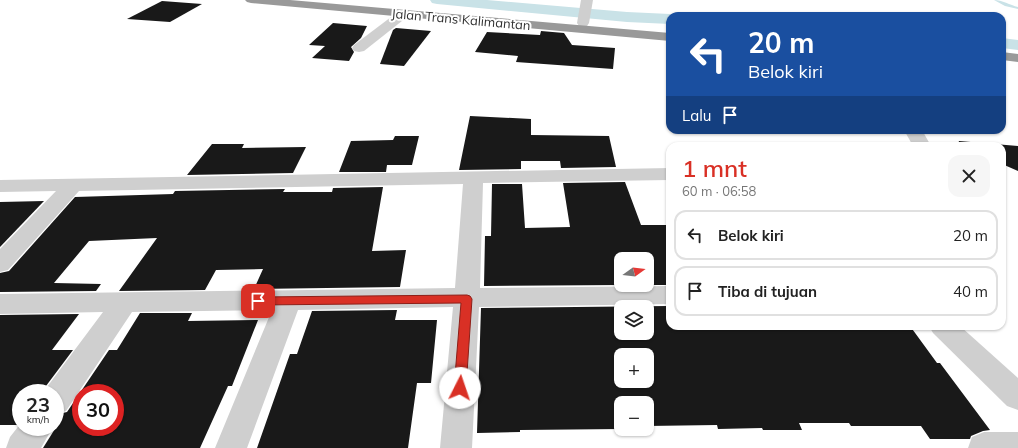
<!DOCTYPE html>
<html lang="id">
<meta charset="utf-8">
<style>
:root{--surface:#fff;--page:#f6f6f6;--text:#222;--muted:#767676;--line:#e0e0e0;--accent:#d93025}
body{margin:0;font-family:Mulish,sans-serif;background:var(--page);color:var(--text);height:100vh;display:flex;flex-direction:column;font-size:15px;white-space:nowrap}
*{box-sizing:border-box;margin:0}
p{font-size:13px;color:var(--muted)}
.icon{flex:none;width:22px;height:22px;fill:none;stroke:currentColor;stroke-width:2;stroke-linecap:round;stroke-linejoin:round}
.map{position:relative;flex:1;overflow:hidden}
.drawer{position:absolute;left:666px;top:142px;width:340px;height:188px;display:flex;flex-direction:column;background:var(--surface);border-radius:12px;box-shadow:0 1px 3px #0004}
.drawer>*{flex:none}
.guide{position:absolute;left:666px;top:12px;width:340px;height:122px;border-radius:12px;box-shadow:0 1px 3px #0004;background:#1a4fa0;color:#fff;overflow:hidden}
.needle{width:26px;rotate:75deg}
.tools{position:absolute;left:614px;top:252px;display:grid;gap:8px}
.tools a{display:grid;place-items:center;width:40px;height:40px;border-radius:8px;background:var(--surface);box-shadow:0 1px 3px #0004;font-size:20px}
.speed{position:absolute;left:12px;top:384px;display:flex;gap:8px;font-size:20px;font-weight:700;text-align:center}
.speed>*{display:grid;place-content:center;width:52px;height:52px;border-radius:50%;background:var(--surface);box-shadow:0 1px 3px #0004;line-height:1}
.speed small{font-size:10px;font-weight:400}
.speed .limit{border:6px solid #d22;background:#fff;color:#111}
.pin{position:absolute;display:grid;place-items:center;width:34px;height:34px;color:#fff;margin:-17px;border-radius:8px;box-shadow:0 2px 6px #0006}
.me{position:absolute;width:44px;margin:-22px;rotate:4deg;stroke-linejoin:round;filter:drop-shadow(0 0 3px #0008)}
.turn{display:flex;align-items:center;gap:14px;height:84px;padding:0 16px;font-size:18px}
.turn .icon{width:52px;height:52px;stroke-width:2.5}
.turn b{display:block;font-size:28px;line-height:34px}
.then{display:flex;align-items:center;height:38px;padding:0 16px;background:#0003;gap:8px;font-size:15px}
.round{display:grid;place-items:center;flex:none;width:42px;height:42px;border-radius:12px;background:var(--page)}
.head{display:flex;align-items:center;justify-content:space-between;height:68px;padding:0 16px}
h1{font-size:24px;font-weight:600;line-height:30px;color:var(--accent)}
ul{padding:0;list-style:none}
li{display:flex;align-items:center;gap:12px;height:50px;margin:0 8px 6px;padding:0 8px;border:2px solid var(--line);border-radius:12px}
li div{flex:1}
li b{display:block;font-size:15px}
li em{font-style:normal}
.map>svg:first-child{display:block}
.lines{fill:none;stroke-linecap:round;stroke-linejoin:round}
.stream{fill:#c9e2e7;fill-rule:evenodd}
.canal{fill:#c9e2e7;fill-rule:evenodd}
.building{fill:#191919;fill-rule:evenodd}
.minor{fill:#cfcfcf;fill-rule:evenodd}
.highway{fill:#999;fill-rule:evenodd}
.route{fill:#d93025;stroke:#8d1f18}
.labels{text-anchor:middle;dominant-baseline:central;stroke-width:4;stroke-linejoin:round;paint-order:stroke}
.far-street-label{font-size:13px;fill:#323232;stroke:#fff}
</style>
<div class="map">
<svg width="1018" height="448" viewBox="0 0 1018 448">
<rect width="100%" height="100%" fill="#fff"/>
<g class="lines">
<!-- stream -->
<path class="stream" d="M994,0C1002,0 1010,5 1018,7V9L1005,6Z"/>
<!-- canal -->
<g class="canal">
<path d="M430,0H487L627,12L670,14L676,16H670V24L627,22L437,4L432,3Z"/>
<path d="M1002,38L1018,40V50L1002,48Z"/>
</g>
</g>
<!-- building -->
<g class="building">
<path d="M162,1L202,4L170,22L127,19Z"/>
<path d="M333,23L367,26L361,38L351,47L354,52L349,61L312,58L325,46L309,45Z"/>
<path d="M396,28L431,31L404,66L380,64L393,30Z"/>
<path d="M541,31L564,33L572,45L615,48L613,69L516,62L518,56L475,52L487,32L540,35Z"/>
<path d="M470,116L531,119V135L609,136L616,167L561,168L560,161H521V169L459,170Z"/>
<path d="M395,136H419L412,165H387L386,172H339L351,141L393,140Z"/>
<path d="M959,141L1018,146V171L1002,164V146H963L958,144Z"/>
<path d="M212,144H244L242,148L306,147L293,173L187,175Z"/>
<path d="M625,182L641,225H670V285H647V259H621V285H622L484,286L485,236H491L492,184H522L525,228L570,227L563,183Z"/>
<path d="M383,187L372,251L406,250L400,287L254,289L263,269L216,270L205,290L119,291L157,238L89,241L54,283L101,284L96,291L0,292V273L9,271L75,197L173,194L175,191L285,189L283,192H332L333,188Z"/>
<path d="M44,201L0,247V202Z"/>
<path d="M668,306L670,311V326H910L937,363H940L990,430L983,431L971,436L970,439H930L921,426H851L849,423H799L802,430H763L762,428L718,429L717,425L647,426V403H621V429L520,430V432L477,433L481,308ZM621,307H647V333H621ZM621,355H647V381H621Z"/>
<path d="M397,310L395,320H437L431,383H417L408,448H257L290,354H297L312,311Z"/>
<path d="M140,313H192L188,321L258,320L232,386H228L200,448H43L58,424H55V415L67,412L109,350H117ZM81,393H115V427H81Z"/>
<path d="M79,314L52,350H73L43,390L42,393H21V422L18,425H0V315Z"/>
</g>
<g class="lines">
<!-- minor -->
<g class="minor">
<path d="M581,0H593L589,23L587,26H579L577,23Z"/>
<path d="M403,10L407,11L409,14L407,17L364,51L359,52L354,51L352,48L354,45L399,11Z"/>
<path d="M904,130H922L931,146H913Z"/>
<path d="M670,168V180L483,183L480,288L670,286V304L479,307L472,448H440L453,307L298,310L247,448H215L272,310L132,312L66,411L55,414V393H44V391L103,312L0,314V294L455,288L463,184L79,191L8,270L0,272V249L56,191L0,192V180Z"/>
<path d="M929,326H960L1018,378V410L1007,406L933,333Z"/>
<path d="M21,423V427H53L41,448H6L10,437Z"/>
<path d="M984,432H1018V448H968L972,437Z"/>
</g>
<!-- highway -->
<g class="highway">
<path d="M245,0H290L670,33V41L251,3L247,2Z"/>
<path d="M1002,52L1018,54V62L1002,60Z"/>
</g>
</g>
<!-- route -->
<path class="route" d="M467,295L470,296L472,299L466,388L464,392L460,394L456,392L454,388L461,303L258,305L255,304L253,301L255,298L258,297Z"/>
<g class="labels">
<!-- far-street labels -->
<g class="far-street-label">
<text transform="translate(461 19) rotate(5)">Jalan Trans Kalimantan</text>
</g>
</g>
</svg>
<div class="tools">
<a><svg class="needle" viewBox="-14 -14 28 28"><path d="M0-13l5 13h-10z" fill="#e53935"/><path d="M0 13l5-13h-10z" fill="#767676"/></svg></a>
<a><svg class="icon" aria-label="layers" viewBox="0 0 24 24"><path d="M12 4l9 5-9 5-9-5zM3 14l9 5 9-5"/></svg></a>
<a>+</a>
<a>−</a>
</div>
<div class="speed"><div>23<small>km/h</small></div><div class="limit">30</div></div>
<div class="pin" style="left:258px;top:301px;background:#d93025"><svg class="icon" aria-label="arrive" viewBox="0 0 24 24"><path d="M6 21V4h12l-3 4 3 4H6"/></svg></div>
<svg class="me" style="left:460px;top:388px" viewBox="-20 -20 40 40"><circle r="19" fill="#fff"/><path d="M0-13L10 11 0 6-10 11z" fill="#d93025"/></svg>
<div class="guide">
<div class="turn"><svg class="icon" aria-label="left" viewBox="0 0 24 24"><path d="M17 20v-9H6M10 6l-5 5 5 5"/></svg><div><b>20 m</b>Belok kiri</div></div>
<div class="then">Lalu<svg class="icon" aria-label="arrive" viewBox="0 0 24 24"><path d="M6 21V4h12l-3 4 3 4H6"/></svg></div>
</div>
<section class="drawer">
<div class="head"><div><h1>1 mnt</h1><p>60 m · 06:58</p></div><a class="round"><svg class="icon" aria-label="close" viewBox="0 0 24 24"><path d="M6 6l12 12M18 6L6 18"/></svg></a></div>
<ul>
<li><svg class="icon" aria-label="left" viewBox="0 0 24 24"><path d="M17 20v-9H6M10 6l-5 5 5 5"/></svg><div><b>Belok kiri</b></div><em>20 m</em></li>
<li><svg class="icon" aria-label="arrive" viewBox="0 0 24 24"><path d="M6 21V4h12l-3 4 3 4H6"/></svg><div><b>Tiba di tujuan</b></div><em>40 m</em></li>
</ul>
</section>
</div>
